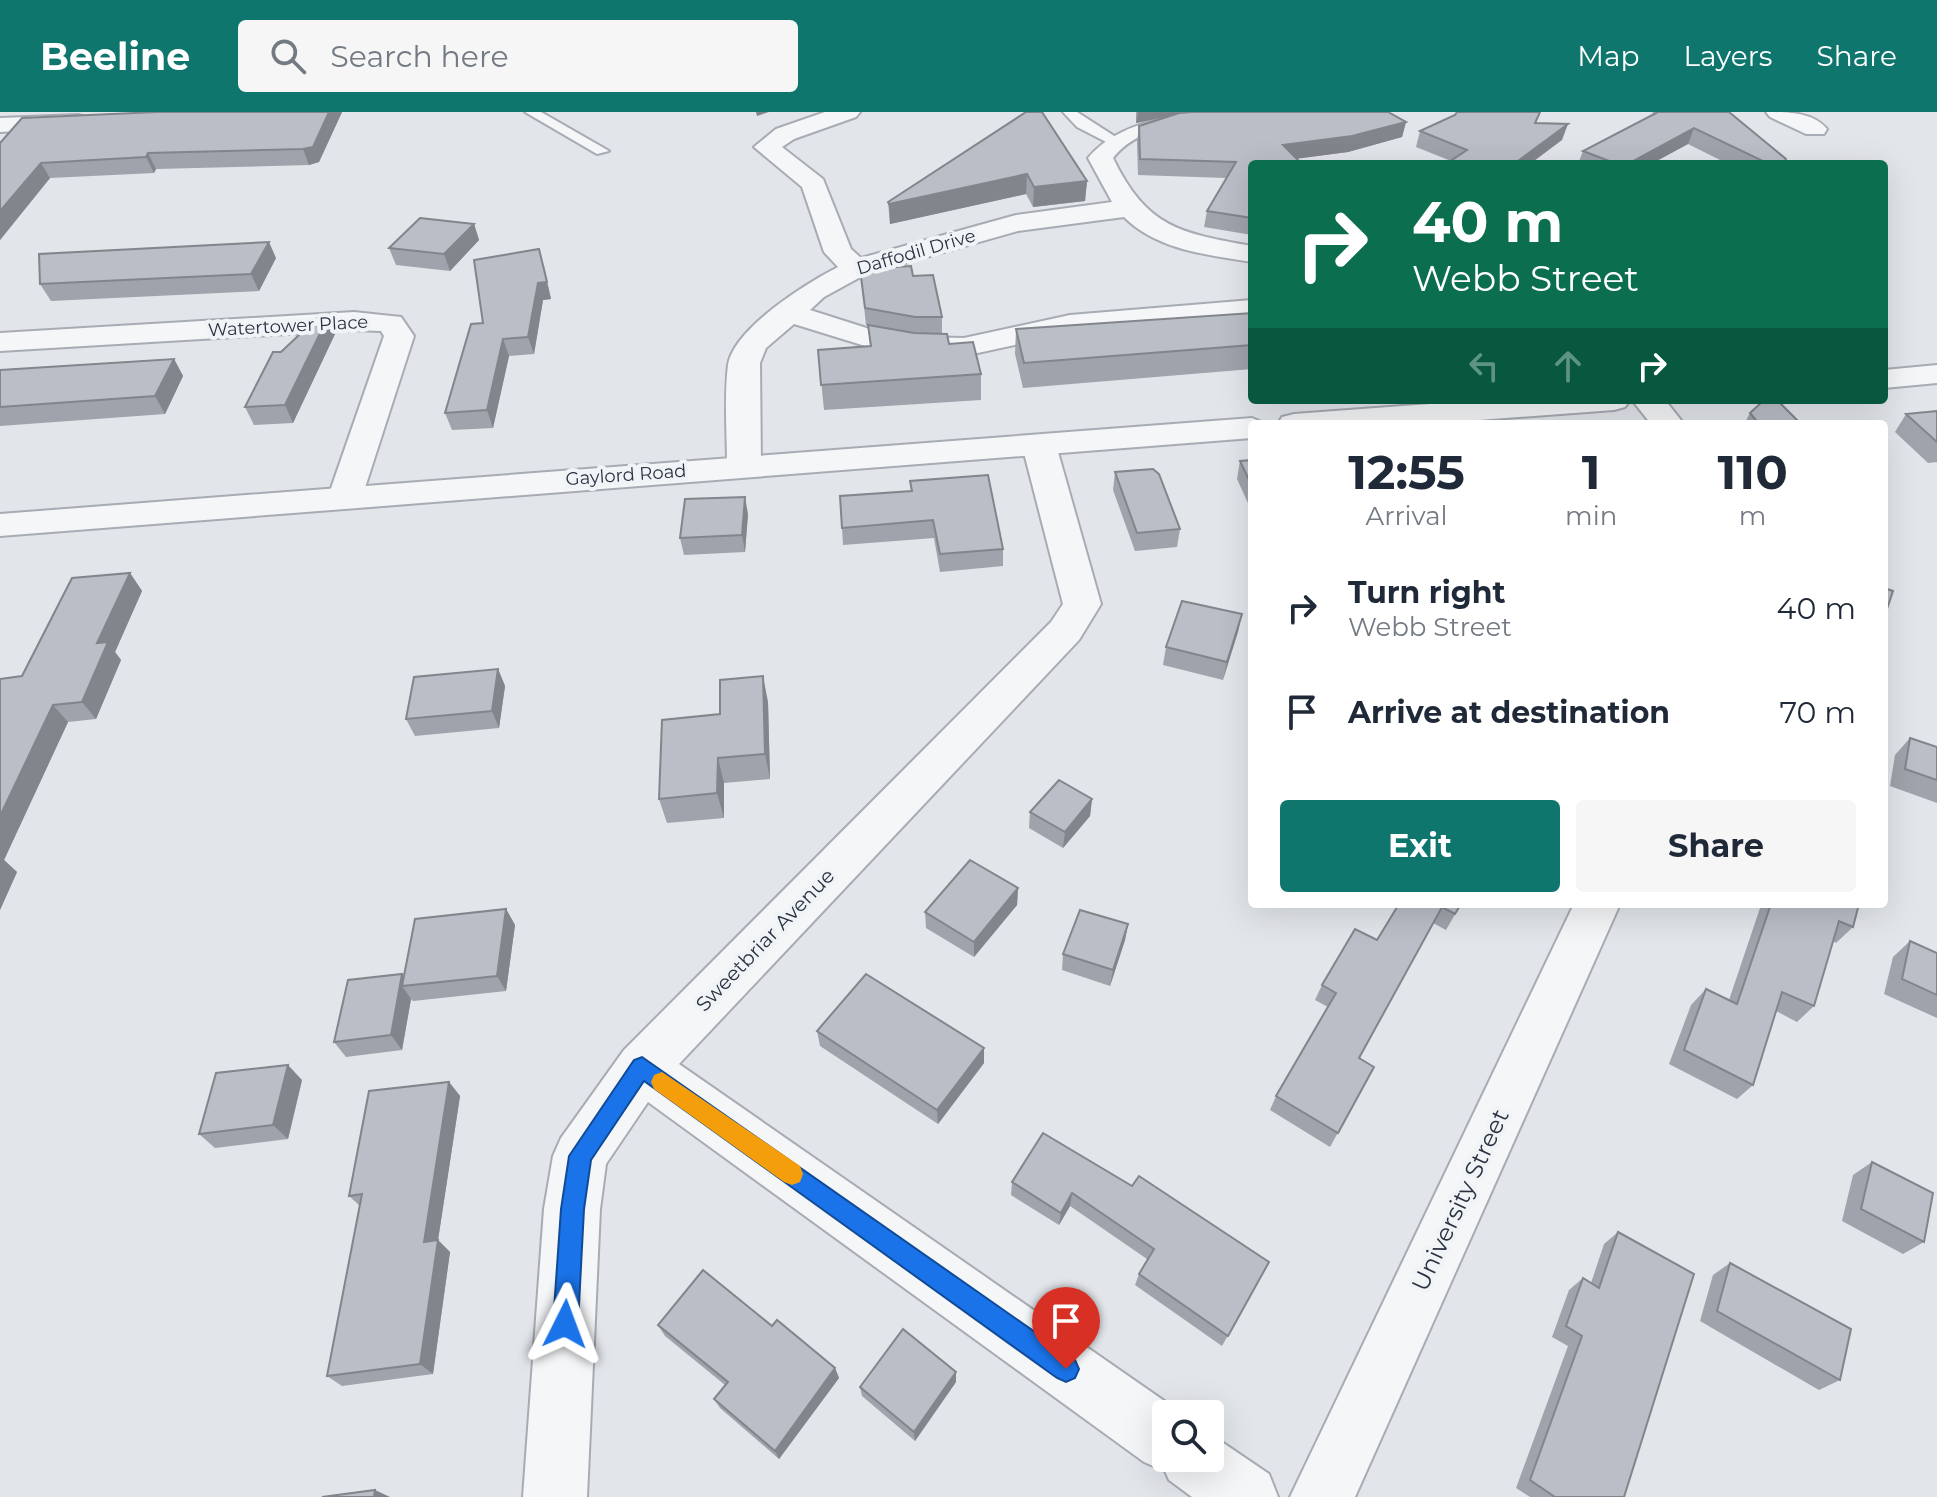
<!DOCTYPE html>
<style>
:root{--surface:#fff;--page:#f6f6f7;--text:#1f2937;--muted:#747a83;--accent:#0f766e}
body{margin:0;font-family:Montserrat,sans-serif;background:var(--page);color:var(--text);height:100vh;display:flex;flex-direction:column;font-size:30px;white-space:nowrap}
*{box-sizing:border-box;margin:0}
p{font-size:26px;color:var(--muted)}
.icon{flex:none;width:44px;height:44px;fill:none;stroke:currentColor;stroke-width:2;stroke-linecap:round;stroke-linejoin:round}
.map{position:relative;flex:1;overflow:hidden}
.panel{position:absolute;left:1248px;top:308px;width:640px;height:488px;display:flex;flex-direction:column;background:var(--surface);border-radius:8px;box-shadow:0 8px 32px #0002}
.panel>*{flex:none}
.top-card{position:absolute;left:1248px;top:48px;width:640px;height:244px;border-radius:8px;box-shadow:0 8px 32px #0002;background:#0b6e4f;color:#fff;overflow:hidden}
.controls{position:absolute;left:1152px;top:1288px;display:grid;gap:16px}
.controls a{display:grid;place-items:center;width:72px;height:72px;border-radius:8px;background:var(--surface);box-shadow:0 8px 32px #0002;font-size:40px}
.pin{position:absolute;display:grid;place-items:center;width:68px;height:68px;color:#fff;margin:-82px -34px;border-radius:50% 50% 50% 0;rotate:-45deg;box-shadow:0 0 8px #0007}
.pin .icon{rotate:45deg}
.me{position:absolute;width:88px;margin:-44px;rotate:3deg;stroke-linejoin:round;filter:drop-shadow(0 0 6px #0008)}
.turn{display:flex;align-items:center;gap:28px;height:168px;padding:0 32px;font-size:36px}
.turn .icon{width:104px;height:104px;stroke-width:2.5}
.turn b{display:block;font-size:56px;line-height:68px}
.lanes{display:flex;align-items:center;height:76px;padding:0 32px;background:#0003;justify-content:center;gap:40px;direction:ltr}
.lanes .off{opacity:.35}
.eta{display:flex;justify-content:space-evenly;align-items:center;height:136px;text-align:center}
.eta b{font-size:48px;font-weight:700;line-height:56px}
.primary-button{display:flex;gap:16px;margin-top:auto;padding:16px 32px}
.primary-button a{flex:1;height:92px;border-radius:8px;background:var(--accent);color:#fff;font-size:32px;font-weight:700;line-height:92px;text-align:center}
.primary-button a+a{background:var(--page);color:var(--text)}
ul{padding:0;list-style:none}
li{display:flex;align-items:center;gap:24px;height:104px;padding:0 32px}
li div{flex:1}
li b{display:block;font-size:30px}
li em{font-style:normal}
header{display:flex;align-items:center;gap:48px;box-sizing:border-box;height:112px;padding:0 40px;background:var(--accent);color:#fff}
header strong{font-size:38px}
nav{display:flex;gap:44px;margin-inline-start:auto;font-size:28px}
.search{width:560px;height:72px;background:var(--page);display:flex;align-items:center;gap:20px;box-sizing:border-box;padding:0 28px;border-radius:8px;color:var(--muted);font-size:30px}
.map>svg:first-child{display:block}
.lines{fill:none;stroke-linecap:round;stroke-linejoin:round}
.service-casing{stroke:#a7acb4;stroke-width:4}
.minor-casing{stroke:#a7acb4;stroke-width:4}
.tertiary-casing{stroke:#a7acb4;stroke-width:4}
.service{fill:#f4f6f8;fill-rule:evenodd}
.minor{fill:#f4f6f8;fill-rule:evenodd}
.tertiary{fill:#f4f6f8;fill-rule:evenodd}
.wall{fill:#9fa3ab}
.shaded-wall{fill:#82858b}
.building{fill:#b9bec7;stroke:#82858b;stroke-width:2}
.route{fill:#1a73e8;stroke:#114b97;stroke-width:2}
.slow{fill:#f59e0b}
.labels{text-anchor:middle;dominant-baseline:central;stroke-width:8;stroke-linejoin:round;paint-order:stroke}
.far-street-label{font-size:18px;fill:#2a3242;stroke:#f1f4f7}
.street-label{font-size:20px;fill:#2a3242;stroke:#f1f4f7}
.near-street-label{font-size:24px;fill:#2a3242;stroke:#f1f4f7}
</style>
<header>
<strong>Beeline</strong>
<div class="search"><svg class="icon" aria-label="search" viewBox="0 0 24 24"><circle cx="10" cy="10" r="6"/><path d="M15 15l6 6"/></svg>Search here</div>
<nav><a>Map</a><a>Layers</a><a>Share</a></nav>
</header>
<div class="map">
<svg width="1937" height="1385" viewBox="0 0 1937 1385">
<rect width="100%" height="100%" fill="#e2e5ea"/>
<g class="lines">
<!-- service casing -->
<g class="service-casing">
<g id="service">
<path d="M525,0H541L609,39L597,42Z"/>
<path d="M1063,0H1077L1122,29L1110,32L1077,15Z"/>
</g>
</g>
<!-- minor casing -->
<g class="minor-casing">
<g id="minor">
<path d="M825,0H860L856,5L794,27L782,35L823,67L851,137L861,146L1016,103L1112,90L1088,46C1127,0 1203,0 1264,0L1260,5L1252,7C1205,13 1145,6 1113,46C1147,116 1180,121 1252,134V150C1208,143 1157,138 1124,105L1018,119L866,162L824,185L810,198L879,220L915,225L964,226L1070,203L1252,188V206L1070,221L964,244L915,243L875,237L794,212L766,236L760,251L761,354L756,361L744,364L732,361L727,354C727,321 724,285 728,253C734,216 807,171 838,155L824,140L802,75L754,35L776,17Z"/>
<path d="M1766,0C1787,0 1813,0 1827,17L1824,22H1806L1770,5Z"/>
<path d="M78,3L86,5L90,10L86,15L0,20V6Z"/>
<path d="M354,200L401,205L414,224L362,385L357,393L345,396L333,393L328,385L384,224L381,219L354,218L0,239V221Z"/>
<path d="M1632,288H1665L1684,312H1651Z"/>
<path d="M1039,323L1051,326L1056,333L1101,492L1079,528L679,952L1183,1302H1166V1346H1210V1322L1269,1362L1278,1385H1192L1169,1368L1165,1359L1144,1350L648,990L606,1052L600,1097L587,1385H523L544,1097L553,1044L561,1026L624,938L1051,510L1063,492L1022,333L1027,326Z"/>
<path d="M1574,792H1620L1355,1385H1290Z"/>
</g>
</g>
<!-- tertiary casing -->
<g class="tertiary-casing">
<g id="tertiary">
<path d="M1937,253V271L1884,276V258Z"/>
<path d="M1484,288H1630L1625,295L1614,298L1424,312H1278L1282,305L1294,302Z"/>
<path d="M1252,306L1266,312H1252V326L0,424V402Z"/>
</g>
</g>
<!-- service -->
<use href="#service" class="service"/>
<!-- minor -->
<use href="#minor" class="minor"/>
<!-- tertiary -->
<use href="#tertiary" class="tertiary"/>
</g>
<!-- wall -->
<g class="wall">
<path d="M342,0L319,50L309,53L156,57L154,61L50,66L0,128V31Z"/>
<path d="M1026,0L1087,69L1085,89L1033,95L1026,82L890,112L888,90Z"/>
<path d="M1136,0H1189L1406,10L1402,25L1348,40L1252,52V123L1204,115L1207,99L1226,66L1138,63L1137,30L1139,14L1171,4L1136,11Z"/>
<path d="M1457,0H1541L1536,11L1562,28L1451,49L1416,35L1420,19L1455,3Z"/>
<path d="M1652,0H1729L1784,52H1728L1688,32L1651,52H1578L1583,39L1654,2Z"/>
<path d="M474,112L479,128L450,159L396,153L389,136Z"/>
<path d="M276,146L259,179L51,189L40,172Z"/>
<path d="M544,154L551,187L543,188L534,242L509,244L493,316L452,318L445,301L483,211Z"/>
<path d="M860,157L913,164L942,205V221L949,232L981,262V288L824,298L818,238L870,234L868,213L879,215L866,213Z"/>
<path d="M1252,201V257L1023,276L1015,242L1016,217Z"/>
<path d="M335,222L293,311L254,313L245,295L281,240Z"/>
<path d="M174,247L183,264L165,302L0,314V258Z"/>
<path d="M1937,299V350L1928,351L1895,320L1906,302Z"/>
<path d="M1750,301L1801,312H1744Z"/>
<path d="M1252,348V400L1237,367L1240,349Z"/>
<path d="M1115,360L1180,417L1177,435L1135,439L1113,378Z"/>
<path d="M910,369L1003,437V454L940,460L934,426L843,433L842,416L911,379Z"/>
<path d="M748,402L745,440L684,443L680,426Z"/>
<path d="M130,461L142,479L115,540L121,548L96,607L68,610L4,748L17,760L0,798V567L22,564Z"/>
<path d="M1242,502L1223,568L1163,553L1166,535Z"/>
<path d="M498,557L505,574L499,616L415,624L406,607Z"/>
<path d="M768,590L770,667L724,671V706L667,711L659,687L720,602Z"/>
<path d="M1910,626L1937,635V691L1890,674L1895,643Z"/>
<path d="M1092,687L1090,704L1063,736L1029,716L1030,700Z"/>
<path d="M1018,776L1017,793L974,845L926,816L925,800Z"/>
<path d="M1399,792H1461L1446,818L1433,811L1359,947L1374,955L1330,1035L1270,998L1276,984L1328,895L1315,888L1322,873L1377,828Z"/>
<path d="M1750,792H1859L1853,815L1836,831L1833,829L1814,894L1797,910L1776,899L1753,973L1737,987L1669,952L1691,893L1706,877L1729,888L1760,796Z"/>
<path d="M506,797L515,813L506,879L413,889L411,887L402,938L346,945L334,930L404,864Z"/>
<path d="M1128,812L1125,828L1110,874L1062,858L1063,842Z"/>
<path d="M1910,829L1937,841V906L1884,882L1893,845Z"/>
<path d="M817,919L984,936V951L938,1012L820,934Z"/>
<path d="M302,968L288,1027L215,1036L199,1022Z"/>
<path d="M449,970L460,984L438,1128L450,1140L433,1262L342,1274L327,1264L360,1094L349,1084Z"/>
<path d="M1872,1050L1924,1130L1903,1142L1842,1109L1853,1063Z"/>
<path d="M1012,1070L1132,1074L1269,1150L1222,1234L1135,1173L1139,1162L1147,1147L1070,1094L1059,1113L1011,1083Z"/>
<path d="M1618,1120L1624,1385H1530L1516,1376L1568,1234L1552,1225L1569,1178L1583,1166L1591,1171L1604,1132Z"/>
<path d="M1730,1151L1840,1268L1819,1278L1700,1209L1713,1163Z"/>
<path d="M658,1213L772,1214L835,1256L839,1266L779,1347L720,1296L714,1287L725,1273L665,1224Z"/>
<path d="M956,1260V1270L915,1329L862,1284L860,1275Z"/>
</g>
<!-- shaded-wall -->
<g class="shaded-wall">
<path d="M329,0H342L319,50L309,53L303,37Z"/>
<path d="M756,0H769L757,4Z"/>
<path d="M1138,0H1189L1136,11Z"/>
<path d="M1406,10L1402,25L1348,40L1280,49L1283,33Z"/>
<path d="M1568,12L1562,28L1530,52H1514Z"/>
<path d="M1694,16L1688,32L1651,52H1628Z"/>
<path d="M148,41L156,57L154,61L146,45Z"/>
<path d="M41,51L50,66L0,128V99Z"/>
<path d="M1027,62L1026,82L890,112L889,92Z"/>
<path d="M1087,69L1085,89L1033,95L1034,75Z"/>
<path d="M474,112L479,128L450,159L444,142Z"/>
<path d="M269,130L276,146L259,179L251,162Z"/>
<path d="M539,137L551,187L543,188L534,242L528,225Z"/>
<path d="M328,205L335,222L293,311L285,293Z"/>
<path d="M503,227L509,244L493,316L487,298Z"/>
<path d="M174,247L183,264L165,302L155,284Z"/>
<path d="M745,385L748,402L745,440L742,423Z"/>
<path d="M130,461L142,479L115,540L121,548L96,607L82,590L97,531Z"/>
<path d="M1242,502L1238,520L1223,568L1227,550Z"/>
<path d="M498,557L505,574L499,616L492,599Z"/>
<path d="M763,564L768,590L770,667L765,642Z"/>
<path d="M53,593L68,610L4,748L17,760L0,798V704Z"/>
<path d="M718,646L724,671V706L717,681Z"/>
<path d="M1092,687L1090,704L1063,736L1065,720Z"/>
<path d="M1018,776L1017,793L974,845V830Z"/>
<path d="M506,797L515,813L506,879L497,864Z"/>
<path d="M1128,812L1125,828L1110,874L1113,858Z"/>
<path d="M402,862L410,873L402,874L411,887L402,938L391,923Z"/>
<path d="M984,936V951L938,1012L937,998Z"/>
<path d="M288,953L302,968L288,1027L273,1013Z"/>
<path d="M449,970L460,984L438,1128L450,1140L433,1262L420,1252L424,1130Z"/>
<path d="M1072,1081L1070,1094L1059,1113L1061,1101Z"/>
<path d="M835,1256L839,1266L779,1347L775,1339Z"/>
<path d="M956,1260V1270L915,1329L914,1320Z"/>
<path d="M375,1378L390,1385H374Z"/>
</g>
<!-- building -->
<g class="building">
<path d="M157,0H329L313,35L303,37L148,41L146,45L41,51L0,99V31L22,6Z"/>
<path d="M1026,0H1042L1087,69L1034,75L1027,62L889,92L888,90Z"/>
<path d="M1192,0H1388L1406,10L1352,24L1283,33L1302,52H1252V106L1207,99L1236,50L1140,47L1139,14L1179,1Z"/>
<path d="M1457,0H1540L1535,11L1568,12L1514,52H1446L1467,38L1420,19L1455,3Z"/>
<path d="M1658,0H1729L1786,47L1783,52H1769L1694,16L1628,52H1617L1583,39Z"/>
<path d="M420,106L474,112L444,142L389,136Z"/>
<path d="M269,130L251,162L40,172L39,142Z"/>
<path d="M539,137L547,170L538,171L528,225L503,227L487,298L445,301L471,212L483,211L474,148Z"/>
<path d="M911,154L913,164L933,163L942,205H915L865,196L860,157Z"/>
<path d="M1252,201V233L1024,251L1016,217Z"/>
<path d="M328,205L285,293L245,295L273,240H281L317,206Z"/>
<path d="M868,213L914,221L947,222L949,232L973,230L981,262L821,273L818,238L871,234Z"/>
<path d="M174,247L155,284L0,295V258Z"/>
<path d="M1764,288H1777L1801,312H1759L1750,301Z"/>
<path d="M1937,299V330L1906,302Z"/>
<path d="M1252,348V374L1240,349Z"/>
<path d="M1153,357L1159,362L1180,417L1137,421L1115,360Z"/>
<path d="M988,363L1003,437L940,442L933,408L842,416L840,384L912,379L910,369Z"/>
<path d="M745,385L742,423L680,426L685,387Z"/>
<path d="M130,461L97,531L108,530L82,590L53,593L0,704V567L22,564L72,466Z"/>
<path d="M1884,476L1893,479L1884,506Z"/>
<path d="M1182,489L1242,502L1227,550L1166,535Z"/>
<path d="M498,557L492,599L406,607L414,565Z"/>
<path d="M763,564L765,642L718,646L717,681L659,687L662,608L720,602V568Z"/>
<path d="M1910,626L1937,635V668L1905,657Z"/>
<path d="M1059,668L1092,687L1065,720L1030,700Z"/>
<path d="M970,748L1018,776L974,830L925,800Z"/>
<path d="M1399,792H1461L1455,802L1442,795L1359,946L1374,955L1338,1021L1276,984L1336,881L1322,873L1355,817L1377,828Z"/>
<path d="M1771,792H1859L1853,815L1839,809L1814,894L1782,880L1753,973L1684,938L1706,877L1737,892Z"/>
<path d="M506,797L497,864L402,874L415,807Z"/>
<path d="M1080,798L1128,812L1113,858L1063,842Z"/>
<path d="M1910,829L1937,841V883L1902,867Z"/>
<path d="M402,862L391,923L334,930L348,868Z"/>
<path d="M866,862L984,936L937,998L817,919Z"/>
<path d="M288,953L273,1013L199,1022L216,961Z"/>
<path d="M449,970L424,1130L438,1128L420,1252L327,1264L362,1082L349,1084L369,979Z"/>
<path d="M1043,1021L1132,1074L1139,1064L1269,1150L1228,1224L1139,1162L1154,1137L1072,1081L1061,1101L1012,1070Z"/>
<path d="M1872,1050L1933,1081L1924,1130L1861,1097Z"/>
<path d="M1618,1120L1694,1162L1624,1385H1555L1530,1368L1582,1224L1566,1214L1583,1166L1599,1176Z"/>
<path d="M1730,1151L1851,1217L1840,1268L1717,1199Z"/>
<path d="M703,1158L772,1214L777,1208L835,1256L775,1339L714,1287L728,1270L658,1213Z"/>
<path d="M903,1217L956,1260L914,1320L860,1275Z"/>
<path d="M375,1378L374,1385H322Z"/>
</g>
<!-- route -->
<path class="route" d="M642,945L1075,1248L1079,1257L1075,1266L1066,1270L1057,1266L644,969L591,1048L584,1097L578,1212L574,1221L565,1225L557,1221L553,1212L561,1097L569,1044L634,948Z"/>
<!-- slow -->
<path class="slow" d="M662,960L800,1054L803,1062L800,1070L792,1073L784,1070L654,977L651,970L654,963Z"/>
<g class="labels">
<!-- far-street labels -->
<g class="far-street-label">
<text transform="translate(916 140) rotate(-16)">Daffodil Drive</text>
<text transform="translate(288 214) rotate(-3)">Watertower Place</text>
<text transform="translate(626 363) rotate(-4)">Gaylord Road</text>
</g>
<!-- street labels -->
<g class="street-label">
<text transform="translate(765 828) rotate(-46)">Sweetbriar Avenue</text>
</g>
<!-- near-street labels -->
<g class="near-street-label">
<text transform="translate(1460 1088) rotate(-65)">University Street</text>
</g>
</g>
</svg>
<div class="controls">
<a><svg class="icon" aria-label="search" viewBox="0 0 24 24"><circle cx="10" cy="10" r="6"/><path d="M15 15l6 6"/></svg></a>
</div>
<div class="pin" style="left:1066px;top:1257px;background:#d93025"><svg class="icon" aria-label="arrive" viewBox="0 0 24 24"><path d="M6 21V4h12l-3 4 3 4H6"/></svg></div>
<svg class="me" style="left:565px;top:1212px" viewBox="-20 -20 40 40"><path d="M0-17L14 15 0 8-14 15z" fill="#1a73e8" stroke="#fff" stroke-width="4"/></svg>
<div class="top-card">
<div class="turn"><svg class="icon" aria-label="right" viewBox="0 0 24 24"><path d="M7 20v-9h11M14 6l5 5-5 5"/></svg><div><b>40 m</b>Webb Street</div></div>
<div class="lanes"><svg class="icon off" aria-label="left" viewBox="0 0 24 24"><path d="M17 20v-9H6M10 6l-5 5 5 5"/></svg><svg class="icon off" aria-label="ahead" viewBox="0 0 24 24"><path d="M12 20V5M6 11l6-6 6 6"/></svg><svg class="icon" aria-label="right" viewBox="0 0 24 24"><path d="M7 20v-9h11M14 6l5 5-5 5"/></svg></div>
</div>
<section class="panel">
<div class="eta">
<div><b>12:55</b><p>Arrival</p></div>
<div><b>1</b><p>min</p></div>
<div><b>110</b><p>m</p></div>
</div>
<ul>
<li><svg class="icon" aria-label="right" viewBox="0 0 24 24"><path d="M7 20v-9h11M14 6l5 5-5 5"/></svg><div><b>Turn right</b><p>Webb Street</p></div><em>40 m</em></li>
<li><svg class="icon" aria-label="arrive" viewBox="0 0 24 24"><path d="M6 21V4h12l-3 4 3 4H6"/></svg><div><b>Arrive at destination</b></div><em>70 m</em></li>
</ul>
<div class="primary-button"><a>Exit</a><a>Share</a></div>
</section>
</div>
